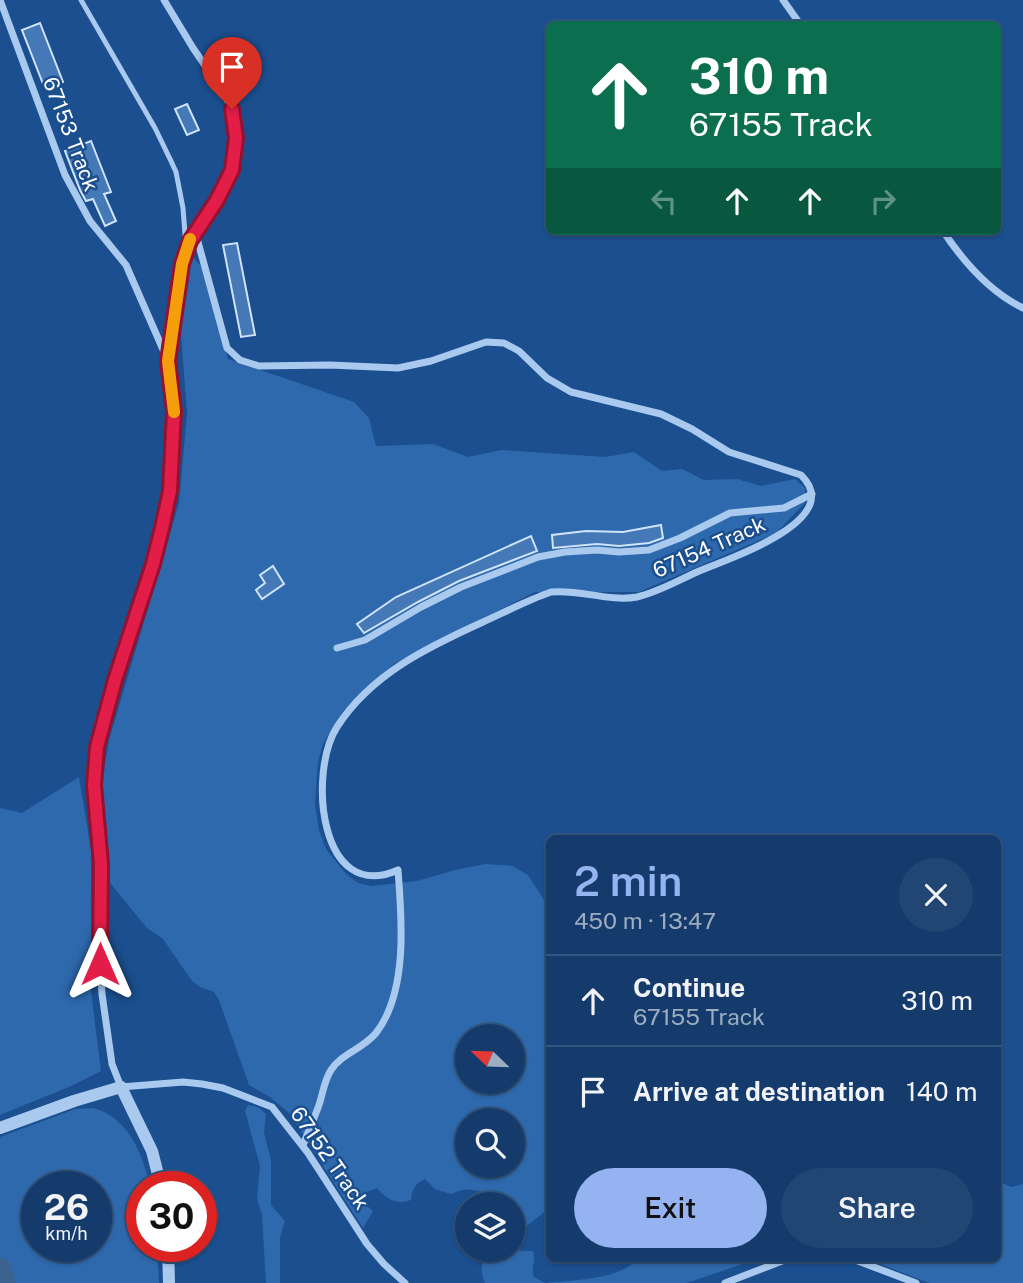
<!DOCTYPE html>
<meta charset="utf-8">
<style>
:root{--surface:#143b6b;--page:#214673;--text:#f1f3f6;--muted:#9dadc1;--line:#33557e;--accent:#95b2f1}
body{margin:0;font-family:"Public Sans",sans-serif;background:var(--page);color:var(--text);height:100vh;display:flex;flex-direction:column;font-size:26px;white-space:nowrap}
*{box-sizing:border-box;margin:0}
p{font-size:23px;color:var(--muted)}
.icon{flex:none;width:38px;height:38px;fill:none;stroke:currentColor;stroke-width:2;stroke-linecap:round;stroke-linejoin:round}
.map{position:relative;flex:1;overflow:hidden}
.panel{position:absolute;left:546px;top:835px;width:455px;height:427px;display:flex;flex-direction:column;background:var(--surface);border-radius:10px;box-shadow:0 2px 5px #0004,0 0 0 2px var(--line)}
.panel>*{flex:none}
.banner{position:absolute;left:546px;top:21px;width:455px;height:214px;border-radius:10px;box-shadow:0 2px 5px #0004,0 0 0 2px var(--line);background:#0b6e4f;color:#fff;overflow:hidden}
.needle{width:46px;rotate:293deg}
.controls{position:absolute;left:455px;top:1024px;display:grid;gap:14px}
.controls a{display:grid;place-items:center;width:70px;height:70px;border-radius:50%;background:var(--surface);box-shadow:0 2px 5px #0004,0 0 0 2px var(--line);font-size:35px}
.speed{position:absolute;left:21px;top:1171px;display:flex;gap:14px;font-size:35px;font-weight:700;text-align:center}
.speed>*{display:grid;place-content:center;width:91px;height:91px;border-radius:50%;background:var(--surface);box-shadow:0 2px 5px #0004,0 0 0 2px var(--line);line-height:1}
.speed small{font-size:18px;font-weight:400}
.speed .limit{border:10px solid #d22;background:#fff;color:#111}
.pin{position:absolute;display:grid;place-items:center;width:60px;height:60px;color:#fff;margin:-72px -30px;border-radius:50% 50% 50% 0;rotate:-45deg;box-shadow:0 0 7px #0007}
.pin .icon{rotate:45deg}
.me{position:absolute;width:77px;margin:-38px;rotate:0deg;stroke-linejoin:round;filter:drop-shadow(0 0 5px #0008)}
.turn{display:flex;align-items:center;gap:24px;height:147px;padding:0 28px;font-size:32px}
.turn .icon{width:91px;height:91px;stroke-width:2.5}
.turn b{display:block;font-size:49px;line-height:60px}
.lanes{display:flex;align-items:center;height:66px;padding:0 28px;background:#0003;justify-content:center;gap:35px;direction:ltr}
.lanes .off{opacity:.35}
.round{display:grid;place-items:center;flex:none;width:74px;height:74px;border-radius:37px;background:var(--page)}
.overview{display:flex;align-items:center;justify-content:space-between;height:119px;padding:0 28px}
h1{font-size:42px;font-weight:600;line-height:52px;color:var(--accent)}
.cta{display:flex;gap:14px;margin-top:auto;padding:14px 28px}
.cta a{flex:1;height:80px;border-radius:42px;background:var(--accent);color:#111;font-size:28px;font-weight:600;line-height:80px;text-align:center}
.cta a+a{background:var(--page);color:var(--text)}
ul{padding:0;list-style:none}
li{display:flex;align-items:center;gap:21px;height:91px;padding:0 28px;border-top:2px solid var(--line)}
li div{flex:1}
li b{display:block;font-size:26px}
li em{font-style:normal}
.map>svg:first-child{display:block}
.green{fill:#2e69ad;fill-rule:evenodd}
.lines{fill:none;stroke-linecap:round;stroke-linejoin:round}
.river{stroke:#3c6290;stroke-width:23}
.building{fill:#4478b7;stroke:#cfe3fa;stroke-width:2}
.service{stroke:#a9c9ee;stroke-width:5}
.minor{stroke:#a9c9ee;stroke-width:7}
.tertiary{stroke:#a9c9ee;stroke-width:12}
.route-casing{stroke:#92132f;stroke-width:18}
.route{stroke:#e11d48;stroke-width:12}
.slow{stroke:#f59e0b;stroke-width:12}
.labels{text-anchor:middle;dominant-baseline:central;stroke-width:5;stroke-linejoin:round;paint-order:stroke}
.street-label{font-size:21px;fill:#fff;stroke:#1b4f8f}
</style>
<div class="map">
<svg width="1023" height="1283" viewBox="0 0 1023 1283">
<rect width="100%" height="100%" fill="#1b4f8f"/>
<!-- green -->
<g class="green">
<path d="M191,255L201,266L228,359L354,402L369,418L376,446L433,444L468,457L501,450L605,457L634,452L662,471L682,469L704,480L737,479L761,486L795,479L805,488V503L776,533L639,592H535L394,664L343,711L323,744L318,762L315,804L319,830L326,849L346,874L358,883L371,886L417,881L455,870L485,864L512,866L528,875L549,908V1208L527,1226L513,1231V1204H493L494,1199C479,1189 467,1186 451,1194L435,1189L425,1179C415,1183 412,1190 411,1200C397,1205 387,1200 377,1188L364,1193L363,1202L373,1211L363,1228L289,1113L270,1097L249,1085L219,1000L214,992L200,987L192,981L163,939L147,928L106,878L99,826L102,782L109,740L179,503L187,413L180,321L185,271ZM467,1036H513V1082H467ZM467,1120H513V1166H467Z"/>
<path d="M79,777L91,850V991L101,1071L69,1087L0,1115V808L22,813Z"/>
<path d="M248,1105L258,1107L266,1114L264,1132L271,1161V1205L285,1221L280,1237V1283H266L262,1215L257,1199L260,1166L245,1111Z"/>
<path d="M93,1108C128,1117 143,1154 150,1186H142V1246H157L159,1283H0V1137L75,1109ZM96,1186V1246H37V1186Z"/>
<path d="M998,1181L1011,1187L1023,1184V1283H929L865,1258H998Z"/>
<path d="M491,1250L533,1251C536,1260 531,1267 534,1277L545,1283H485C479,1269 481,1261 491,1250Z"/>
<path d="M638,1258H760L687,1283H546C571,1280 622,1280 638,1258Z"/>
</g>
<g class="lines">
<!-- river -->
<path class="river" d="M0,1269L4,1283"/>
</g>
<!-- building -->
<g class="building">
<path d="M40,23L63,82L45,89L22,30Z"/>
<path d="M187,104L199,130L187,135L175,109Z"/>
<path d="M91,141L111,192L104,194L116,221L105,226L93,199L86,201L80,190L65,151Z"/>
<path d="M237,243L255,335L241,337L223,245Z"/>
<path d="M661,525L663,538L649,543L619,546L597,544L553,548L552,535L586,531L623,532Z"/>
<path d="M531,536L537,551L459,581L418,602L364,633L357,624L396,597Z"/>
<path d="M273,566L284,584L262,599L256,590L265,583L260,575Z"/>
</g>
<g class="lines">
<!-- service -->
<path class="service" d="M81,0L155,128L171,161L176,172L183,208L186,248"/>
<!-- minor -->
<g class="minor">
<path d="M0,0L65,175L90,221L126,265L168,361L171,383L174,411L173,454L170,491L162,528L153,564L108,703L95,766L94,804L101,864L100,964L102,994L112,1064L121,1087L183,1082L202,1084L223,1088L272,1107L308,1153L367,1244L384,1264L405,1283"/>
<path d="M164,0L193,48L226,96L235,122L236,138L232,170L226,184L186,248L168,360"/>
<path d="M783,0L800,24"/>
<path d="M195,231L227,348L240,360L259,366L330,365L398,368L431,361L486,342L504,343L519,351L547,378L571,392L661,414L692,429L729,452L801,475C848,521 724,560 697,572C677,581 658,592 637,597C608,602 580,589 551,592C528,600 505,612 483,622C428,647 371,674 337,727C308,772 319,905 398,870C402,919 408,992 376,1033C363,1049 342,1053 331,1070C324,1081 323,1093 319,1105C314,1119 308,1132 303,1145"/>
<path d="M943,231C963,261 990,292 1023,308"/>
<path d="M337,648L365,640L421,607L461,587L538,557L565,552L597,550L619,552L649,550L680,538L730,513L784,508L812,494"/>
<path d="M850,1258L916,1283"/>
<path d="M725,1283L790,1258"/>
</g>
<!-- tertiary -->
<g class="tertiary">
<path d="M0,1128L74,1101L121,1087L152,1151L161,1186"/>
<path d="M168,1246L169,1283"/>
</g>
</g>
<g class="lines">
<!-- route casing -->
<g class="route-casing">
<path id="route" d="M100,964L101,864L94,785L97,747L115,680L153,564L162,528L170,491L174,411L168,361L182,264L190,241L217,200L232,170L236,138L232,109"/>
</g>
<!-- route -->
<use href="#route" class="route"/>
<!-- slow -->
<path class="slow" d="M174,412L168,361L182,264L190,239"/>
</g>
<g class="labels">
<!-- street labels -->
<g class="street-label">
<text transform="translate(71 134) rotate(69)">67153 Track</text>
<text transform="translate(709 547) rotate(-24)">67154 Track</text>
<text transform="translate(330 1158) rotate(55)">67152 Track</text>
</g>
</g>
</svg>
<div class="controls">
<a><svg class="needle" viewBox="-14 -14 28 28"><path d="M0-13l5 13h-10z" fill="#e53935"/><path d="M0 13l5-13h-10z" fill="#9dadc1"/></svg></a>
<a><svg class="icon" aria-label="search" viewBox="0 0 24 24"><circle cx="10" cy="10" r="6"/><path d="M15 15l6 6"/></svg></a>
<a><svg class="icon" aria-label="layers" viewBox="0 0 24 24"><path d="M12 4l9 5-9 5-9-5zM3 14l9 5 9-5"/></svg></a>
</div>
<div class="speed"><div>26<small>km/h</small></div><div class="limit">30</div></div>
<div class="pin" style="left:232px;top:109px;background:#d93025"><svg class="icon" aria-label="arrive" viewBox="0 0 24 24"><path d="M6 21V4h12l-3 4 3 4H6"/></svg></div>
<svg class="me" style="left:100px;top:964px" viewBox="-20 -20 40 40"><path d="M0-17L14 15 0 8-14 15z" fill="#e11d48" stroke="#fff" stroke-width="4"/></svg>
<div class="banner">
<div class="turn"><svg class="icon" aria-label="ahead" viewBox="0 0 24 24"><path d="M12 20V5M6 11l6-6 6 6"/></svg><div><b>310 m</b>67155 Track</div></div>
<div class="lanes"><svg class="icon off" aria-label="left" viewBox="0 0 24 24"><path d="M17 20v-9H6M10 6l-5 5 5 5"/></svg><svg class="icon" aria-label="ahead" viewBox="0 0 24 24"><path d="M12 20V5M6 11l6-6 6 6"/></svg><svg class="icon" aria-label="ahead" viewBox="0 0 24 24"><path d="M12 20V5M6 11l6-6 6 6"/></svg><svg class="icon off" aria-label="right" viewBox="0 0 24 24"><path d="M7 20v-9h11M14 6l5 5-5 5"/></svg></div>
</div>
<section class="panel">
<div class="overview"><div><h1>2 min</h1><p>450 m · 13:47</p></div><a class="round"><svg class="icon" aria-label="close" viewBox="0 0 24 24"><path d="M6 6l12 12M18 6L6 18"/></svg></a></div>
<ul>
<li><svg class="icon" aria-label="ahead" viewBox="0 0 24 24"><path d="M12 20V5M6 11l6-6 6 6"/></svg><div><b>Continue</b><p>67155 Track</p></div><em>310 m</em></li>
<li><svg class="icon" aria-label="arrive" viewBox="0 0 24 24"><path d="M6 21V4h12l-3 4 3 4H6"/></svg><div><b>Arrive at destination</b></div><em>140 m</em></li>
</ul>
<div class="cta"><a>Exit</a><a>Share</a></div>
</section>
</div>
